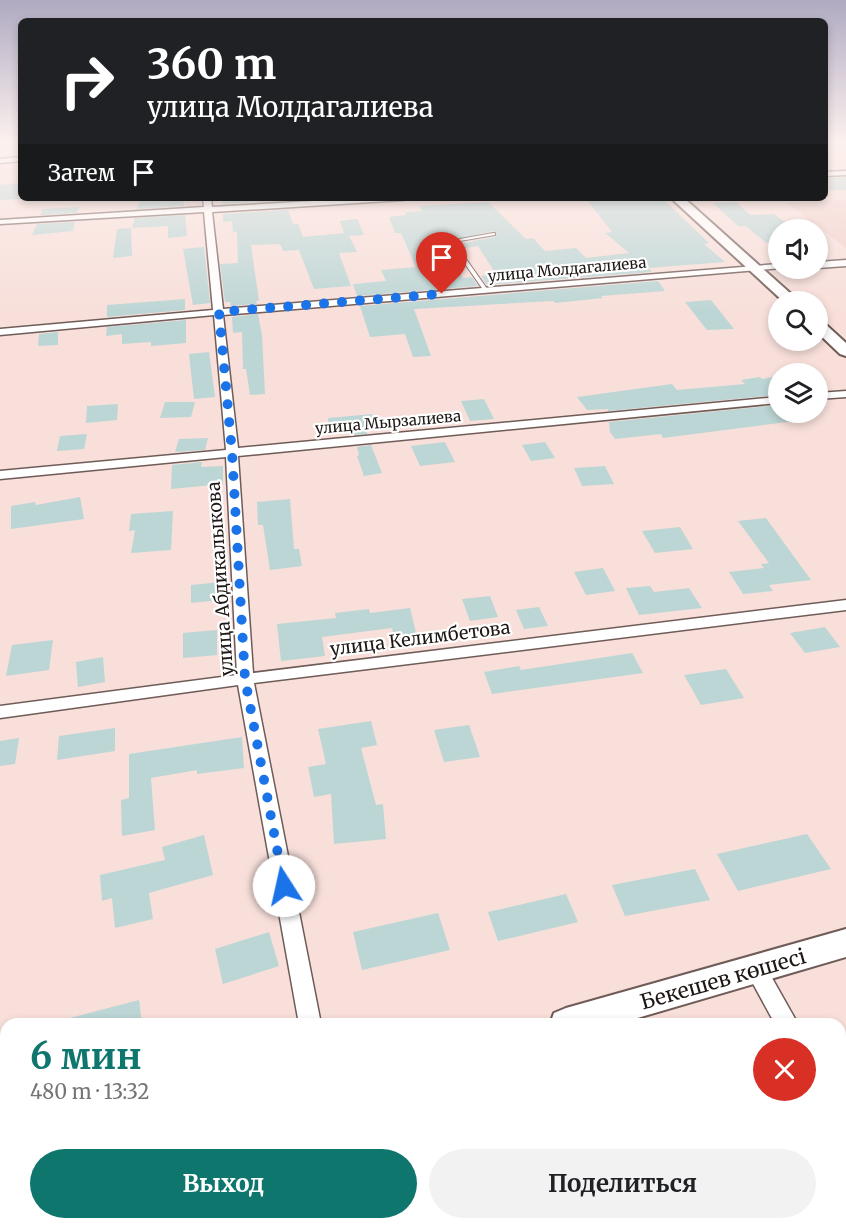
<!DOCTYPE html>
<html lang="ru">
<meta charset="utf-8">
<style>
:root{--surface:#fff;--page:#f2f2f2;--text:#202124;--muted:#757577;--accent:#0f766e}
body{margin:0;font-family:Merriweather,serif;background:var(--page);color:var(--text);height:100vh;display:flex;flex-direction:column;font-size:22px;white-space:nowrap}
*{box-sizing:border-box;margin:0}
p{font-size:20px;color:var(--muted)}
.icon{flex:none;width:33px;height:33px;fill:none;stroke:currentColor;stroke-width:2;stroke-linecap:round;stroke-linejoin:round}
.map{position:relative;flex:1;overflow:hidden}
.sheet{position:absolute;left:0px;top:1018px;width:846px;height:212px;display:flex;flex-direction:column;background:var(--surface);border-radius:18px 18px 0 0;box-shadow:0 3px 9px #0003}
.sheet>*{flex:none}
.hud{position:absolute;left:18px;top:18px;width:810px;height:183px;border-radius:9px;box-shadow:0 3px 9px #0003;background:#202124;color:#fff;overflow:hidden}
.fabs{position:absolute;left:768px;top:219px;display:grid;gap:12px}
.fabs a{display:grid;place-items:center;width:60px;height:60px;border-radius:50%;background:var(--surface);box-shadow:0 3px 9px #0003;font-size:30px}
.pin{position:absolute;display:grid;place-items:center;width:51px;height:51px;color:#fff;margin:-62px -26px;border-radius:50% 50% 50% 0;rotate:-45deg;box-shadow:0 0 6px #0007}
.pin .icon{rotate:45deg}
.me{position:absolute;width:66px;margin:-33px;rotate:350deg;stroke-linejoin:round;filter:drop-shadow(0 0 4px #0008)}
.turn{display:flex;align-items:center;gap:21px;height:126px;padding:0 30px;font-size:27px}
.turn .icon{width:78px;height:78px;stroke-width:2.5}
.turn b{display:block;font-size:42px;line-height:51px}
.then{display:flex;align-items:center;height:57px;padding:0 30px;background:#0003;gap:12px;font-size:22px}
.round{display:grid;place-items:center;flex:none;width:63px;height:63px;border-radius:32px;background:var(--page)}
.summary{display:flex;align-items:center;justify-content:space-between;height:102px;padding:0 30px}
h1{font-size:36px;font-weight:700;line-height:45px;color:var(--accent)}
.cta{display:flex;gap:12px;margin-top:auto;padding:12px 30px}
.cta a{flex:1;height:69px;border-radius:36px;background:var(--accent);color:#fff;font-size:24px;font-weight:700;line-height:69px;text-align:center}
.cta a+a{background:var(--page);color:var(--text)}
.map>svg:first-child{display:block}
.built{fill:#f2d1cb}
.building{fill:#bcd6d5}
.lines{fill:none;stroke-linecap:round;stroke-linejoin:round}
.service-casing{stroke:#6f5b57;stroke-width:2}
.minor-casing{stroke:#6f5b57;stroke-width:3}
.secondary-casing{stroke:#6f5b57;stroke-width:4}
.service{fill:#fff;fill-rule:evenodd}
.minor{fill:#fff;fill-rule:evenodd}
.secondary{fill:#fff;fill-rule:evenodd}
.route{stroke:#1a73e8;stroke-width:10;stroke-dasharray:0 18}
.labels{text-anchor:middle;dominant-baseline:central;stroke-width:4.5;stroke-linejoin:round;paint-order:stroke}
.far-street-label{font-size:15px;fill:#1e1614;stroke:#fff}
.street-label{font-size:18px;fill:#1e1614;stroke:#fff}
.near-street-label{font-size:21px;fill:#1e1614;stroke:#fff}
</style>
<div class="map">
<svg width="846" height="1229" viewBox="0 0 846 1229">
<rect width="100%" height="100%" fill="#f8dfda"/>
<!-- built -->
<path class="built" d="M846,200V248L787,203Z"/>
<!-- building -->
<g class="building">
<path d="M846,177V190H825V178Z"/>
<path d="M21,183V199L0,200V185Z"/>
<path d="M140,198H183L184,206L137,209Z"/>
<path d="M222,198H284V200L223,204Z"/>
<path d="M614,198H662L709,243L704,244L725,262L648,268L652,272L487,285L481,276L496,274L478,246L461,249L458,244L495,237L497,233L493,231L447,241L452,250H448L463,278L472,277L478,286L357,296L353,284L386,281L381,270L416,267L401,233H395L389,217L406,215V212L422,211L419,206L488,202L526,239L533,238L545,251L576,248L586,258L629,253L605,233L612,232L588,201Z"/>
<path d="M736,202L750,215L774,214L795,230H778V242L766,243L746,226H738L713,203Z"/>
<path d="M79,207L77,213L40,215L43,209Z"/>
<path d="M288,210L293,224H298L303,237L344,233L340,221L357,219L364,235L349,236L357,252L339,253L351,286L314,289L299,250L283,251L280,244L251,245L259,301H256L257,304L231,306L230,302H225L220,264L238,263L237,232H233L232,221L223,222V214Z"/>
<path d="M185,215L187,236L168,238V226L132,228L135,218Z"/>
<path d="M75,222L73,231L32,235L37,224Z"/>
<path d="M131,228L132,256L113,258L117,229Z"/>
<path d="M204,247L210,303L193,305L183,249Z"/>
<path d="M658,281L665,291L601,296L603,298L555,303L553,301L414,309L431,356L413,357L405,334L370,337L360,306Z"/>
<path d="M185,299V310L107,317V305Z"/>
<path d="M711,300L734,329L707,330L685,302Z"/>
<path d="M258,314L262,336L265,394L250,395L246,369H243L242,332L233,333L232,317Z"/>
<path d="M186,320V343L151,346V342L122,344V334L106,336L107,327Z"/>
<path d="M58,332V345L38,346L39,334Z"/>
<path d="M209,352L215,397L194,399L189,354Z"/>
<path d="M778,376V395L608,411V409L587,410L577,397L672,384L677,390L745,384L741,380L760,377L762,379Z"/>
<path d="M484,399L494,419L470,421L461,401Z"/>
<path d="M165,402H195L191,417L160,418Z"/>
<path d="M118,404L117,420L86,423L87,406Z"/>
<path d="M778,405V412H796L803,420L663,438L661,434L615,439L610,432L609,422Z"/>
<path d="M372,414L376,429L366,430L367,434L354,435L353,430L329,432L328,418Z"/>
<path d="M87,434L84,449L57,451L60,436Z"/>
<path d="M208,438L205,450L175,452L179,439Z"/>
<path d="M445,442L455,462L420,466L411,446Z"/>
<path d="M545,442L555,458L531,461L522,445Z"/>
<path d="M371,445L382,473L364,476L357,456L359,455L357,447Z"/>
<path d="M202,462L201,467L223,466V484L171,489L172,465Z"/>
<path d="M605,466L614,484L582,486L574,468Z"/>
<path d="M80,497L84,519L11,529V506L35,502L36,505Z"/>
<path d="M290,499L294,549H299L302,566L270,570L263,525H258L257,502Z"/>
<path d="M173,511L171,550L131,553L135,530L129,531L131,514Z"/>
<path d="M766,518L811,580L769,585L773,591L743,594L729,572L764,568L761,564L769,563L738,521Z"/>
<path d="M680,527L693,549L655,553L642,531Z"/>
<path d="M603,568L615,591L586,595L574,572Z"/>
<path d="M221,582V600L191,603V585Z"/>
<path d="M650,586L654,592L689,588L702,608L639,615L626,588Z"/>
<path d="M490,596L498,617L470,621L462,599Z"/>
<path d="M539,607L548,626L524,629L516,610Z"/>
<path d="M410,608L419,645L396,648L392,628L322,637L325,656L281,661L277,624L336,618L335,613L369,609L370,613Z"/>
<path d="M825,627L840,647L805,653L790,633Z"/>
<path d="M217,630V655L183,658V633Z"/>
<path d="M53,640L49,670L6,676L12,645Z"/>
<path d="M632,653L643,673L492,694L484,672L519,666L521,670Z"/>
<path d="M103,657L105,682L78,687L76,662Z"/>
<path d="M726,669L744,698L701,705L684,675Z"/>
<path d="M371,721L377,745L361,748L376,805L383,804L386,839L334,844L331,794L314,797L308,767L326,764L318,729Z"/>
<path d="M469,725L480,757L444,762L434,730Z"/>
<path d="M115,728V751L57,760L59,736Z"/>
<path d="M242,737L244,768L197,774V770L151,778L155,830L122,836L121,800L129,798V754Z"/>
<path d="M19,738L15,764L0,766V741Z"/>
<path d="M807,834L831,869L738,891L717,854Z"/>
<path d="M204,835L213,875L149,893L153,919L115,928L112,898L102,901L100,875L165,860L162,847Z"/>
<path d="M695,869L710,900L625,916L612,885Z"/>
<path d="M566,894L578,922L498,941L488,912Z"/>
<path d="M438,913L450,950L362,970L353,932Z"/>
<path d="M269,932L279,966L223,984L215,949Z"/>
<path d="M139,1000L142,1024H67L66,1019Z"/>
</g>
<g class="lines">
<!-- service casing -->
<g class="service-casing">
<path id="service" d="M493,233H495V235L454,242L488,290L486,291H484L449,241Z"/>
</g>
<!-- minor casing -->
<g class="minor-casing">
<g id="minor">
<path d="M21,157V161L0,163V159Z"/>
<path d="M846,171V175L825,176V172Z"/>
<path d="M203,198H211L212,207L364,198H408L404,200L212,212L223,309L778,264V268H782L223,315L238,448L778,397V403L238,456L253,673L846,600V610L254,683L321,1024H299L238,685L0,718V706L237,675L226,457L0,479V471L226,450L214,315L0,335V329L213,310L204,212L0,224V220L204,207Z"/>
<path d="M846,260V266L818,268V262Z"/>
<path d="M846,391V397L818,399V393Z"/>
<path d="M756,960L763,962L798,1024H775L745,969L749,962Z"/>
<path d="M840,1111L846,1114V1146L840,1143Z"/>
<path d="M407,1224H433L434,1229H408Z"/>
</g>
</g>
<!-- secondary casing -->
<g class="secondary-casing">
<g id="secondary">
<path d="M671,198H684L800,302H784Z"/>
<path d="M818,320L823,322L846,343V356L840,354L818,333Z"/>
<path d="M846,929V957L617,1024H550L554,1013L566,1008Z"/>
<path d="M6,1191V1224H18L0,1229V1193Z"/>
</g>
</g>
<!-- service -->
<use href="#service" class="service"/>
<!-- minor -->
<use href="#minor" class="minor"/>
<!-- secondary -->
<use href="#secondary" class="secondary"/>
</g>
<!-- sky -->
<linearGradient id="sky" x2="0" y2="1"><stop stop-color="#b0aac2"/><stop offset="0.45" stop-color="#fcf1ee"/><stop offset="1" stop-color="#fcf1ee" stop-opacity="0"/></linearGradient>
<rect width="846" height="313" fill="url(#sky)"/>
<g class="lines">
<!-- route -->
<path class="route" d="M284,886L245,679L232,452L219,312L442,294"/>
</g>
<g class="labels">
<!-- far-street labels -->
<g class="far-street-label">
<text transform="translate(567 269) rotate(-5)">улица Молдагалиева</text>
<text transform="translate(388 422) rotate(-5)">улица Мырзалиева</text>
</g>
<!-- street labels -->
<g class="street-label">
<text transform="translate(220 579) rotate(-94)">улица Абдикалыкова</text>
<text transform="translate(420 638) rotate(-7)">улица Келимбетова</text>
</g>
<!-- near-street labels -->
<g class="near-street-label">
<text transform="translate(723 979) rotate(-16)">Бекешев көшесі</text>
</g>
</g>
</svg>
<div class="fabs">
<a><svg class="icon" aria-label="sound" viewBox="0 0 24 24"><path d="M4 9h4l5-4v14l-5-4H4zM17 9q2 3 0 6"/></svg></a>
<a><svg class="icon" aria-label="search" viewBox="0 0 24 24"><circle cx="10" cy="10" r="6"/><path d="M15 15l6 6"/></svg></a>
<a><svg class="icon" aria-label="layers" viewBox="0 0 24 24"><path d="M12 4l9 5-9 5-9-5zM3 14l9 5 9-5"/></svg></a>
</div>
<div class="pin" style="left:442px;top:294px;background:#d93025"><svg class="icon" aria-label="arrive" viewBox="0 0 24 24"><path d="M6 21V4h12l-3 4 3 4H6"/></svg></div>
<svg class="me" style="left:284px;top:886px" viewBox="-20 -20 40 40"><circle r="19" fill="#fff"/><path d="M0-13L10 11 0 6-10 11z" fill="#1a73e8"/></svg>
<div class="hud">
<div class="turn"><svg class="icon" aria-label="right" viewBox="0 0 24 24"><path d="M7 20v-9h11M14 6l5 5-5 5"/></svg><div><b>360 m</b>улица Молдагалиева</div></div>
<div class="then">Затем<svg class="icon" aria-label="arrive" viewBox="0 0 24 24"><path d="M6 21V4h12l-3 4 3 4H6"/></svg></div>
</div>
<section class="sheet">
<div class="summary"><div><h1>6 мин</h1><p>480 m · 13:32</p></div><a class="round" style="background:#d93025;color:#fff"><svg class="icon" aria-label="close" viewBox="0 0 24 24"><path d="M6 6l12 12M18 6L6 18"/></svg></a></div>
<div class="cta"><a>Выход</a><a>Поделиться</a></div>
</section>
</div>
